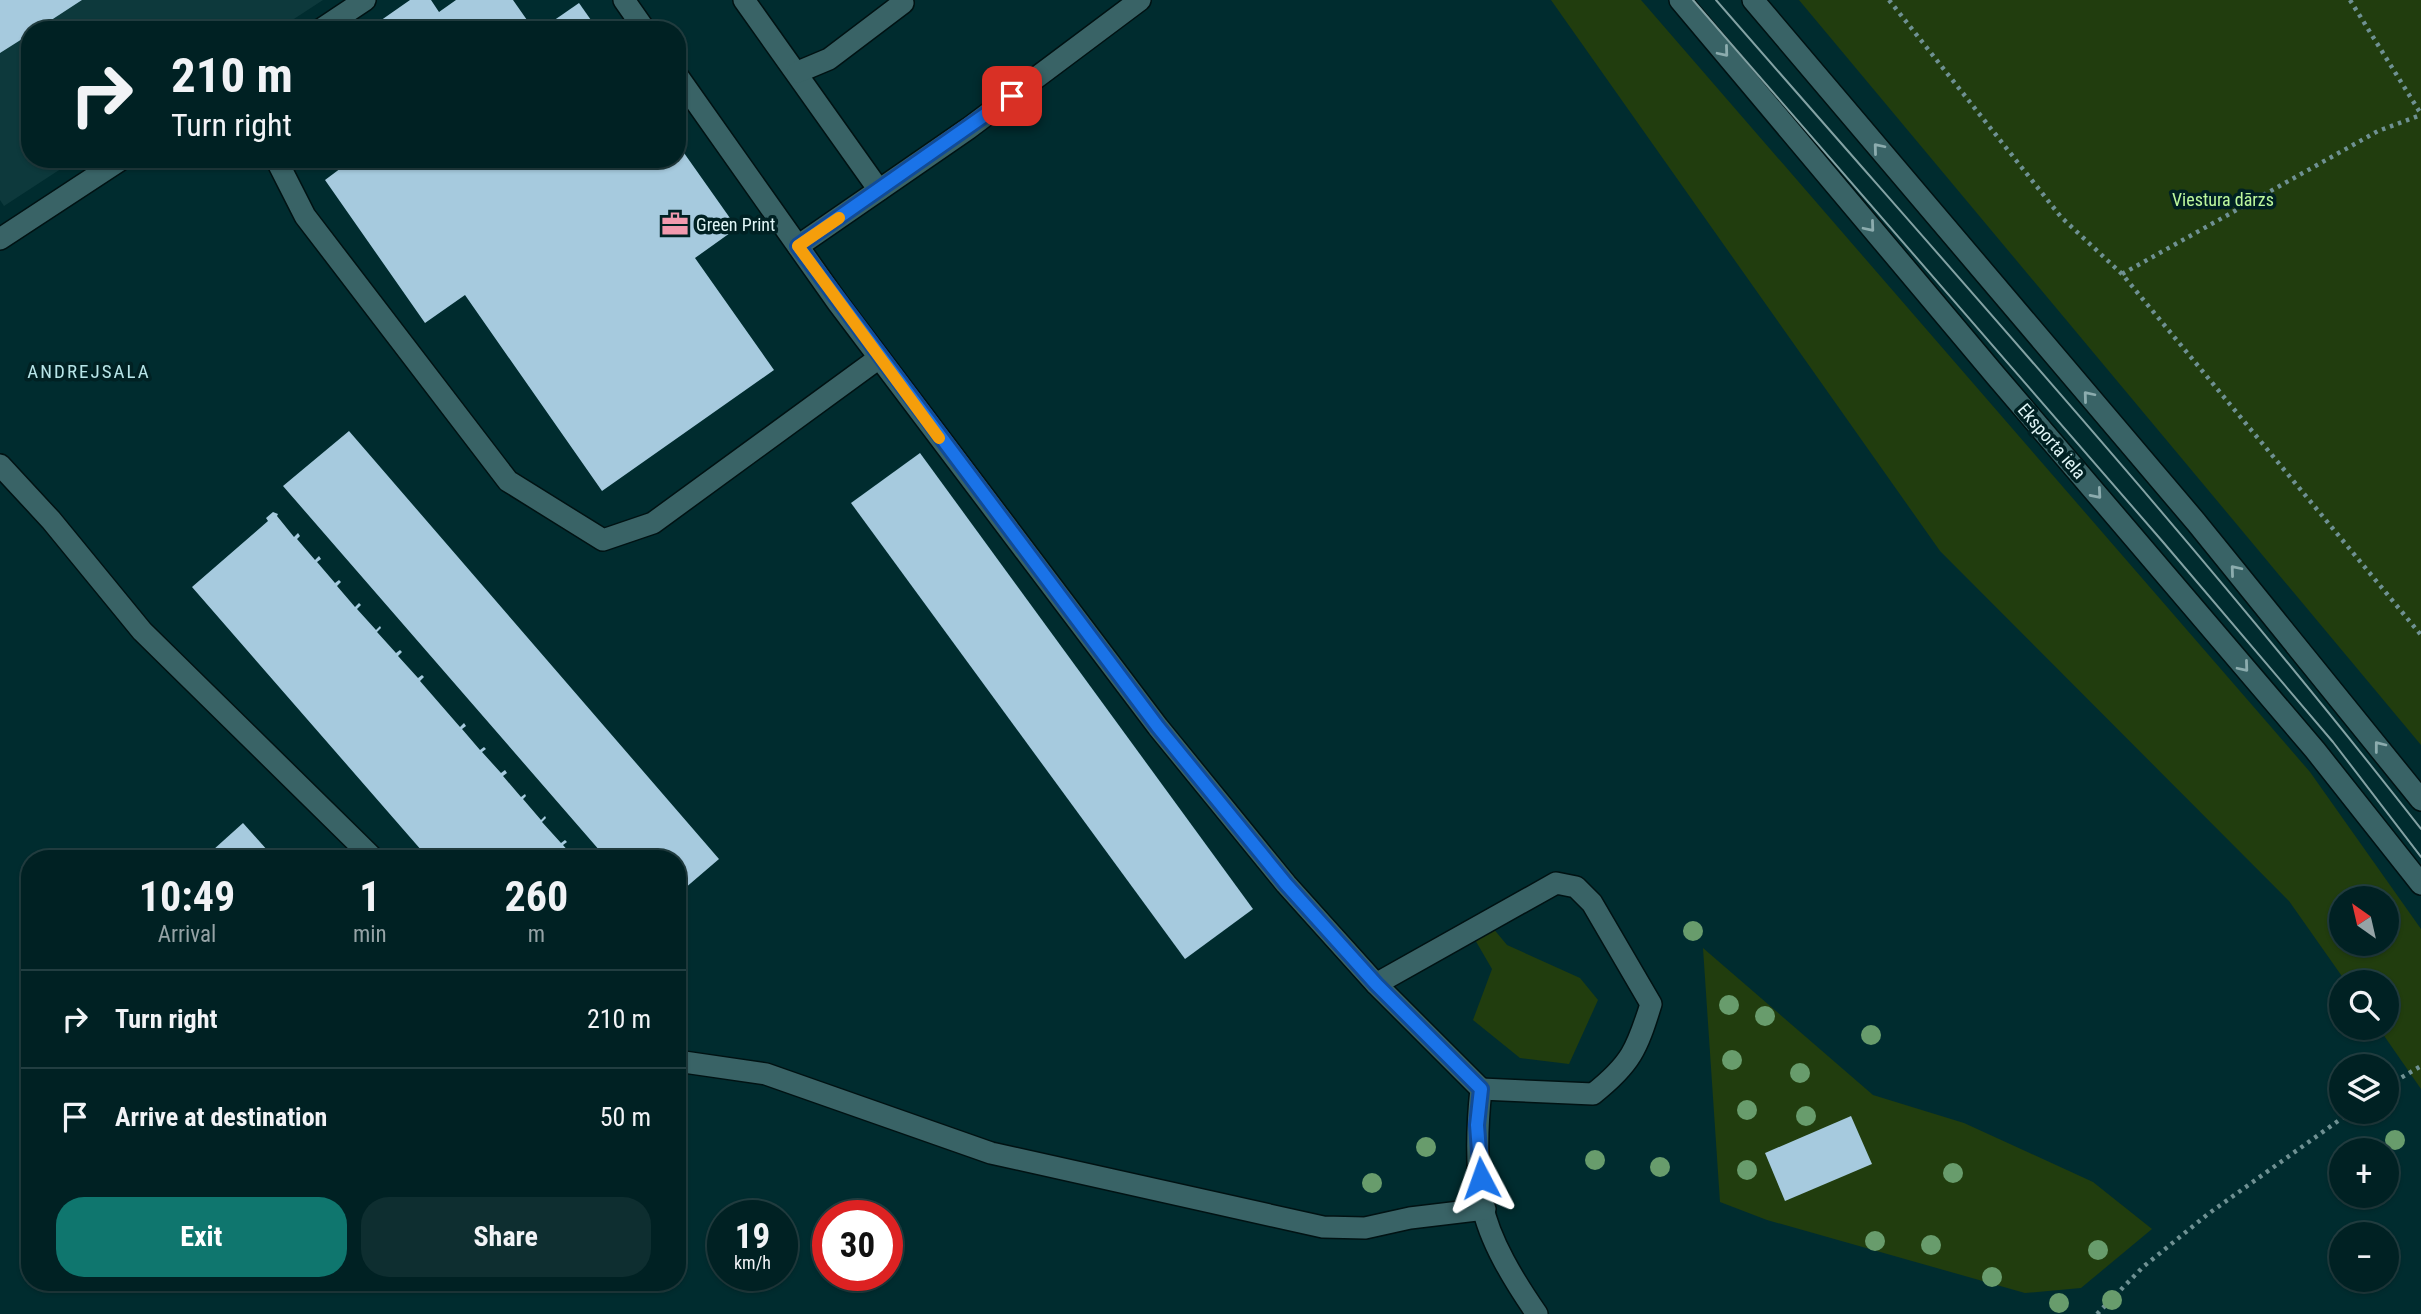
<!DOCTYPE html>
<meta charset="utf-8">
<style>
:root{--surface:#002123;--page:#0e2e30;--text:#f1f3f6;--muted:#95a3a6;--line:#223e41;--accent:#0f766e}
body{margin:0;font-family:"Roboto Condensed",sans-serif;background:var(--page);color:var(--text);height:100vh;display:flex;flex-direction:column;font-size:26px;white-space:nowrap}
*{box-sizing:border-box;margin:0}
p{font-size:23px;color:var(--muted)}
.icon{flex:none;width:38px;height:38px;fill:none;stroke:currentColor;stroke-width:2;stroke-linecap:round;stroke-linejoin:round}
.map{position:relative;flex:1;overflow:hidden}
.panel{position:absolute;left:21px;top:850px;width:665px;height:441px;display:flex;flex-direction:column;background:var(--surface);border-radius:28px;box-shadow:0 2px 5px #0004,0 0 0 2px var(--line)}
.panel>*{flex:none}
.banner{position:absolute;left:21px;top:21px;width:665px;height:147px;border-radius:28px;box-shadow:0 2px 5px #0004,0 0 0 2px var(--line);background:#002123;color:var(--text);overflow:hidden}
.needle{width:46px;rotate:326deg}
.tools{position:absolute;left:2329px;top:886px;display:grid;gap:14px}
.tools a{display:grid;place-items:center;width:70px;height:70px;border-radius:50%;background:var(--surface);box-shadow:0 2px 5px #0004,0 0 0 2px var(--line);font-size:35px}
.speed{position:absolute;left:707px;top:1200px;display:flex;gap:14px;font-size:35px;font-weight:700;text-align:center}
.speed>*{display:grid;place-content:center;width:91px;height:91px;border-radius:50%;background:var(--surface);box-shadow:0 2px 5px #0004,0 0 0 2px var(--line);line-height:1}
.speed small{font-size:18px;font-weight:400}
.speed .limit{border:10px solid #d22;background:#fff;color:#111}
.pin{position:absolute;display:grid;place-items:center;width:60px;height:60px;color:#fff;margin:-30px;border-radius:14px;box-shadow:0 4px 10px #0006}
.me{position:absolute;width:77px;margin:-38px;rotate:356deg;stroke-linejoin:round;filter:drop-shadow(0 0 5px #0008)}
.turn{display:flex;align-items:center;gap:24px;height:147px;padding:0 35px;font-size:32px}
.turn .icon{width:91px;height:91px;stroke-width:2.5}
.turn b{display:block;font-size:49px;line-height:60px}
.eta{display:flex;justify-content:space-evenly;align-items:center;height:119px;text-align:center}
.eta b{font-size:42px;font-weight:700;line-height:49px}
.action{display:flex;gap:14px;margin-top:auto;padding:14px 35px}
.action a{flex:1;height:80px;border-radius:28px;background:var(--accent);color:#fff;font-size:28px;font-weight:700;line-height:80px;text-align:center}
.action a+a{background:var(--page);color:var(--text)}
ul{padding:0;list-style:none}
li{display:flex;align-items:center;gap:21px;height:98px;padding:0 35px;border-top:2px solid var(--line)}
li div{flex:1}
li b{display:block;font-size:26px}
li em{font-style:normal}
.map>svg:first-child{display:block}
.built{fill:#0d393c}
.green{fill:#213d0e;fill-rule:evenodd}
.building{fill:#a6cade}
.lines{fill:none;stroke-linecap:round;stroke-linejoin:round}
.minor-casing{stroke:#001213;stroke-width:24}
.path{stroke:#6f9193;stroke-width:4.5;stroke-dasharray:3.5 5;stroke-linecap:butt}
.minor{stroke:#396366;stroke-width:21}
.tram{stroke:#83a2a4;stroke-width:2}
.tree{fill:#689c6c}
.oneway{stroke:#8cacae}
.route-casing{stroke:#114b97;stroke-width:18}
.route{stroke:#1a73e8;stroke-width:12}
.slow{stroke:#f59e0b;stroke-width:12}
.labels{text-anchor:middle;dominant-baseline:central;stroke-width:7;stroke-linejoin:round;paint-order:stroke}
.park-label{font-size:18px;fill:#bdf89d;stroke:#002123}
.poi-label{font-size:18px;fill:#e0f6f7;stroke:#002123;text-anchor:start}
.street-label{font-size:18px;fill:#e0f6f7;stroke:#002123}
.neighbourhood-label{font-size:19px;letter-spacing:2px;fill:#b8e6e9;stroke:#002123}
</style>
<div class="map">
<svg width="2421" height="1314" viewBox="0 0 2421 1314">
<rect width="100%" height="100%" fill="#002c2f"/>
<!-- built -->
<path class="built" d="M0,0H323L277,30H30V159H76L4,206L0,200Z"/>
<!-- green -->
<g class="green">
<path d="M1551,0H1641L2310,772L2421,929V1089L2378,1027H2387V982H2346L2289,901L1940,551ZM2342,898H2387V943H2342Z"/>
<path d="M1799,0H2421V745Z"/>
<path d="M1492,927L1507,945L1580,978L1598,1000L1569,1064L1520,1058L1473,1020L1492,969L1474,938Z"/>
<path d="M1703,948L1873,1095L1964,1123L2093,1182L2152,1229L2081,1288L2025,1293L1767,1220L1720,1202Z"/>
</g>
<!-- building -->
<g class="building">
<path d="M0,0H82L36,30H30V34L0,53Z"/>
<path d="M410,0H431L439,12L456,0H513L534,30H367Z"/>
<path d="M579,3L598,30H540Z"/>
<path d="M677,143L737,228L695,258L774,370L602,491L465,295L425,323L325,180L353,159H677Z"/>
<path d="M349,431L719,859L677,895V859H607L283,486Z"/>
<path d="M920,453L1253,909L1185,959L851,503Z"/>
<path d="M273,512L278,514L277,516L294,537L298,533L300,536L297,539L315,560L319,556L321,559L317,562L335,583L339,580L341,582L337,586L355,607L359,603L361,605L357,609L376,630L380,626L381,628L377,632L396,653L400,650L402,652L398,656L418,678L422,675L424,677L420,681L460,727L464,723L466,726L462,729L480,750L484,747L486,749L482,752L501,773L505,770L507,773L503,776L521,797L525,794L526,796L523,799L541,820L545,816L546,818L542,822L561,843L565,840L567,842L563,845L575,859H429L192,587L268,521L266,518Z"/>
<path d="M243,823L268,851L259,859H203Z"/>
<path d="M1851,1116L1872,1164L1785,1201L1765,1153Z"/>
</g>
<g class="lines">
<!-- minor casing -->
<g class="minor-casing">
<g id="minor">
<path d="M624,0L645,30"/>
<path d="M744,0L879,190"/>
<path d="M1680,0L1996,376L2315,750L2421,884"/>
<path d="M1753,0L2196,522L2421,800"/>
<path d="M320,30L365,0"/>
<path d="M798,72L829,59L903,3"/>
<path d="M677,75L838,303L1158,727L1286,884L1376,984L1481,1089C1477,1126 1476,1166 1482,1203C1489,1241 1515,1282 1537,1314"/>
<path d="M276,159L305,216L508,481L603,540L653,523L879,358"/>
<path d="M0,239L122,159"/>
<path d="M798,246L969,128L1140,0"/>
<path d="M0,465L51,520L142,631L374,859"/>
<path d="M1376,984L1556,883L1576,887L1592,903L1651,1004C1637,1049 1631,1064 1593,1094L1481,1089"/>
<path d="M677,1061L766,1074L991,1153L1323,1227L1365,1228L1410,1218L1485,1209"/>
</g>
</g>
<!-- path -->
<g class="path">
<path d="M1889,0L2061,217L2122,274L2421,635"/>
<path d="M2350,0L2421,114"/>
<path d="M2122,274L2378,131L2421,115"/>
<path d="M2387,1086L2421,1066"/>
<path d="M2097,1314L2143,1267L2208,1214L2352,1111"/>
</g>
<!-- minor -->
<use href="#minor" class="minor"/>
<!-- tram -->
<g class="tram">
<path d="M1693,0L2163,542L2333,742L2421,857"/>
<path d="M1716,0C1954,274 2198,543 2421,829"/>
</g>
</g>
<!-- trees -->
<g class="tree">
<circle cx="1693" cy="931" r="10"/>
<circle cx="1729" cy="1005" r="10"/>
<circle cx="1765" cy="1016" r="10"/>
<circle cx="1871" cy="1035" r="10"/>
<circle cx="1732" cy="1060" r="10"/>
<circle cx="1800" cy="1073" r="10"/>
<circle cx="1747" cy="1110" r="10"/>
<circle cx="1806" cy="1116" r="10"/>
<circle cx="2395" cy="1140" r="10"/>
<circle cx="1426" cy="1147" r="10"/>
<circle cx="1595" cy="1160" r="10"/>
<circle cx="1660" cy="1167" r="10"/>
<circle cx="1747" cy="1170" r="10"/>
<circle cx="1953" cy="1173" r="10"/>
<circle cx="1372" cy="1183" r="10"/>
<circle cx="1875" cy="1241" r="10"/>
<circle cx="1931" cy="1245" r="10"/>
<circle cx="2098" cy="1250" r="10"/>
<circle cx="1992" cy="1277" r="10"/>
<circle cx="2112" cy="1300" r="10"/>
<circle cx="2059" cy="1303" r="10"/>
</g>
<!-- one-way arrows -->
<defs><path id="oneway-chevron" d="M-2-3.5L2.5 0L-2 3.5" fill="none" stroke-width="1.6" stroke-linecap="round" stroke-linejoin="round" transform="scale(1.75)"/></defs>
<g class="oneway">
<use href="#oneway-chevron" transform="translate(1724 52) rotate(50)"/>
<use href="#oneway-chevron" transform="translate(1878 148) rotate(-130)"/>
<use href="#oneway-chevron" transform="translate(1870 227) rotate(50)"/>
<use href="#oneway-chevron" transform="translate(2088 396) rotate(-130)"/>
<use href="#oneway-chevron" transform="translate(2097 494) rotate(49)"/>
<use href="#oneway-chevron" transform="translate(2235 570) rotate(-130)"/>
<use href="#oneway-chevron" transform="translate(2244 667) rotate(50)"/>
<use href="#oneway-chevron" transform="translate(2379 746) rotate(-128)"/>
</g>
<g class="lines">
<!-- route casing -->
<g class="route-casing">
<path id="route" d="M1012,96L798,246L1158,727L1286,884L1376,984L1481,1089L1477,1125L1481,1178"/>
</g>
<!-- route -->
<use href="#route" class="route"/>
<!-- slow -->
<path class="slow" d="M839,218L798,246L939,438"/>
</g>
<!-- icons -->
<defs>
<g id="office-bare" transform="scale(2.1)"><path d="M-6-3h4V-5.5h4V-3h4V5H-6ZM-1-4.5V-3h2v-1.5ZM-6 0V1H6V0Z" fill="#f29aae" stroke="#002123" stroke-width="2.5" paint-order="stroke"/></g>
</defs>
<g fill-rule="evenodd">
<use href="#office-bare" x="675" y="224"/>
</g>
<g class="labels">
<!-- park labels -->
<g class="park-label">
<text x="2223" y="199">Viestura dārzs</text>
</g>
<!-- poi labels -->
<g class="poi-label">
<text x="696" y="224">Green Print</text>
</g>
<!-- street labels -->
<g class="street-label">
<text transform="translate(2052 441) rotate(49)">Eksporta iela</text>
</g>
<!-- neighbourhood labels -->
<g class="neighbourhood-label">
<text x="89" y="371">ANDREJSALA</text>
</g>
</g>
</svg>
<div class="tools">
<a><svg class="needle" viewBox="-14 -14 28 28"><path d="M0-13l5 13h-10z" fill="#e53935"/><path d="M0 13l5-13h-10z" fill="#95a3a6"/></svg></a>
<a><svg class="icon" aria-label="search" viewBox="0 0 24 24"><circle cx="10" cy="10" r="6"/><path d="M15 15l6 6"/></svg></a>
<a><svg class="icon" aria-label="layers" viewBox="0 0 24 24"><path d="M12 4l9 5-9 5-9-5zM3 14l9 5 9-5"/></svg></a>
<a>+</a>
<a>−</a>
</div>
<div class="speed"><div>19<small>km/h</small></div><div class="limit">30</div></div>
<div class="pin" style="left:1012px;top:96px;background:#d93025"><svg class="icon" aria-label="arrive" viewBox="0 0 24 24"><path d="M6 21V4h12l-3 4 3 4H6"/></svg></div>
<svg class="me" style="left:1481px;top:1178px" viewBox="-20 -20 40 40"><path d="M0-17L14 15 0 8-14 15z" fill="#1a73e8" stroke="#fff" stroke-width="4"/></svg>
<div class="banner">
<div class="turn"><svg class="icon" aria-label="right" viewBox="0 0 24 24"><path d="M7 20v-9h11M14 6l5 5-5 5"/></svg><div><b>210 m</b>Turn right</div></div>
</div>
<section class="panel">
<div class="eta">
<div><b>10:49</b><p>Arrival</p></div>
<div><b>1</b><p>min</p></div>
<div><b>260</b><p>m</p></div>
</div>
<ul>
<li><svg class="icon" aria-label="right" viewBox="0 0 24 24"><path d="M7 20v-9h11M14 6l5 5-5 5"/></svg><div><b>Turn right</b></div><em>210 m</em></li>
<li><svg class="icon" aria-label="arrive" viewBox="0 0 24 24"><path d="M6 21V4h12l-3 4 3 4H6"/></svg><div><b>Arrive at destination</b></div><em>50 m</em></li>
</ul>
<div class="action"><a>Exit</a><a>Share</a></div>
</section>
</div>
